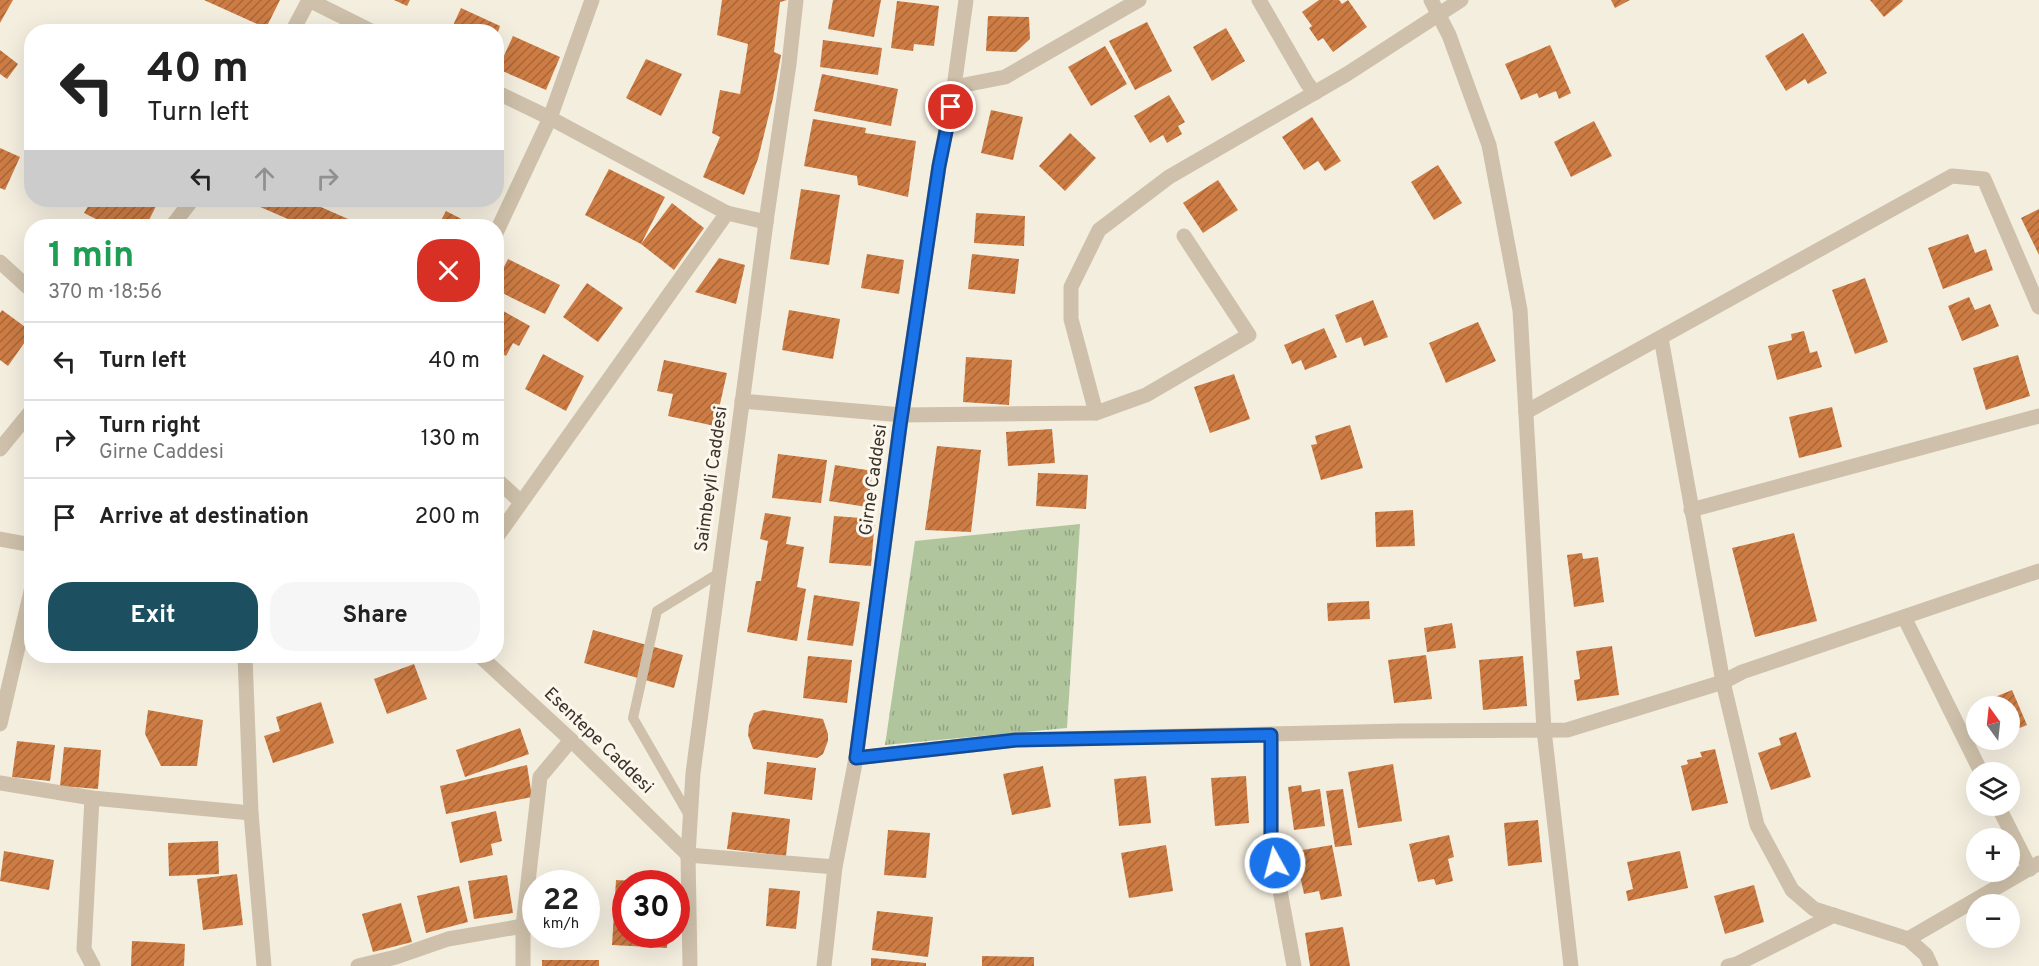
<!DOCTYPE html>
<meta charset="utf-8">
<style>
:root{--surface:#fff;--page:#f6f6f6;--text:#222;--muted:#767676;--line:#e0e0e0;--accent:#1c5060}
body{margin:0;font-family:Overpass,sans-serif;background:var(--page);color:var(--text);height:100vh;display:flex;flex-direction:column;font-size:22px;white-space:nowrap}
*{box-sizing:border-box;margin:0}
p{font-size:20px;color:var(--muted)}
.icon{flex:none;width:33px;height:33px;fill:none;stroke:currentColor;stroke-width:2;stroke-linecap:round;stroke-linejoin:round}
.map{position:relative;flex:1;overflow:hidden}
.drawer{position:absolute;left:24px;top:219px;width:480px;height:444px;display:flex;flex-direction:column;background:var(--surface);border-radius:24px;box-shadow:0 6px 24px #0002}
.drawer>*{flex:none}
.guide{position:absolute;left:24px;top:24px;width:480px;height:183px;border-radius:24px;box-shadow:0 6px 24px #0002;background:#fff;color:var(--text);overflow:hidden}
.needle{width:39px;rotate:345deg}
.buttons{position:absolute;left:1966px;top:696px;display:grid;gap:12px}
.buttons a{display:grid;place-items:center;width:54px;height:54px;border-radius:50%;background:var(--surface);box-shadow:0 6px 24px #0002;font-size:30px}
.speed{position:absolute;left:522px;top:870px;display:flex;gap:12px;font-size:30px;font-weight:700;text-align:center}
.speed>*{display:grid;place-content:center;width:78px;height:78px;border-radius:50%;background:var(--surface);box-shadow:0 6px 24px #0002;line-height:1}
.speed small{font-size:15px;font-weight:400}
.speed .limit{border:9px solid #d22;background:#fff;color:#111}
.pin{position:absolute;display:grid;place-items:center;width:51px;height:51px;color:#fff;margin:-26px;border:3px solid #fff;border-radius:50%;box-shadow:0 2px 6px #0007}
.me{position:absolute;width:66px;margin:-33px;rotate:353deg;stroke-linejoin:round;filter:drop-shadow(0 0 4px #0008)}
.turn{display:flex;align-items:center;gap:21px;height:126px;padding:0 24px;font-size:27px}
.turn .icon{width:78px;height:78px;stroke-width:2.5}
.turn b{display:block;font-size:42px;line-height:51px}
.lanes{display:flex;align-items:center;height:57px;padding:0 24px;background:#0003;justify-content:center;gap:30px;direction:ltr}
.lanes .off{opacity:.35}
.round{display:grid;place-items:center;flex:none;width:63px;height:63px;border-radius:24px;background:var(--page)}
.summary{display:flex;align-items:center;justify-content:space-between;height:102px;padding:0 24px}
h1{font-size:36px;font-weight:700;line-height:45px;color:#1e9e55}
.button{display:flex;gap:12px;margin-top:auto;padding:12px 24px}
.button a{flex:1;height:69px;border-radius:24px;background:var(--accent);color:#fff;font-size:24px;font-weight:700;line-height:69px;text-align:center}
.button a+a{background:var(--page);color:var(--text)}
ul{padding:0;list-style:none}
li{display:flex;align-items:center;gap:18px;height:78px;padding:0 24px;border-top:2px solid var(--line)}
li div{flex:1}
li b{display:block;font-size:22px}
li em{font-style:normal}
.map>svg:first-child{display:block}
.grass{fill:url(#grass-tufts)}
.building{fill:url(#building-hatch)}
.lines{fill:none;stroke-linecap:round;stroke-linejoin:round}
.service{stroke:#cec0aa;stroke-width:10}
.minor{stroke:#cec0aa;stroke-width:15}
.tertiary{stroke:#cec0aa;stroke-width:15}
.route-casing{stroke:#114b97;stroke-width:15}
.route{stroke:#1a73e8;stroke-width:10}
.labels{text-anchor:middle;dominant-baseline:central;stroke-width:6;stroke-linejoin:round;paint-order:stroke}
.street-label{font-size:18px;fill:#3b322a;stroke:#fbf7ec}
</style>
<div class="map">
<svg width="2039" height="966" viewBox="0 0 2039 966">
<defs>
<pattern id="grass-tufts" width="24" height="20" patternUnits="userSpaceOnUse" patternTransform="scale(1.5)"><rect width="24" height="20" fill="#b1c59d"/><path d="M3 7l-1-3M5 7V3M7 7l1-3M15 17l-1-3M17 17v-4M19 17l1-3" fill="none" stroke="#91a180"/></pattern>
<pattern id="building-hatch" width="6" height="6" patternUnits="userSpaceOnUse" patternTransform="scale(1.5)"><rect width="6" height="6" fill="#cd7c44"/><path d="M-1 1l2-2M0 6l6-6M5 7l2-2" fill="none" stroke="#a86639"/></pattern>
</defs>
<rect width="100%" height="100%" fill="#f4eedf"/>
<!-- grass -->
<path class="grass" d="M1080,524L1067,728L885,745L915,541Z"/>
<!-- building -->
<g class="building">
<path d="M0,0H13L0,23Z"/>
<path d="M204,0H280L266,28Z"/>
<path d="M394,0H410L407,6Z"/>
<path d="M722,0H787L780,2L774,52L781,55L773,98L758,159L744,195L703,177L720,137L712,133L720,90L740,94L748,44L717,35Z"/>
<path d="M833,0H881L874,37L828,29Z"/>
<path d="M1319,0H1339L1342,4L1348,0L1367,27L1333,52L1323,38L1318,41L1309,28L1312,26L1302,12Z"/>
<path d="M1611,0H1630L1615,8Z"/>
<path d="M1870,0H1902L1903,1L1884,17Z"/>
<path d="M897,1L939,6L934,46L914,44L913,51L891,48Z"/>
<path d="M461,8L500,26L498,32H450Z"/>
<path d="M988,16L1029,17L1030,39L1016,52L986,51Z"/>
<path d="M1147,22L1172,71L1135,90L1109,41Z"/>
<path d="M1226,28L1245,61L1212,81L1193,47Z"/>
<path d="M1803,33L1827,73L1808,84L1805,79L1786,91L1765,56Z"/>
<path d="M513,36L560,57L546,90L498,69Z"/>
<path d="M823,40L882,48L878,75L820,67Z"/>
<path d="M1550,45L1571,93L1559,99L1556,91L1539,98L1537,93L1521,100L1505,64Z"/>
<path d="M1105,46L1127,84L1091,106L1068,67Z"/>
<path d="M0,50L18,64L7,79L0,74Z"/>
<path d="M646,59L682,74L661,116L626,98Z"/>
<path d="M822,74L898,89L891,126L814,111Z"/>
<path d="M1169,95L1185,122L1178,126L1182,134L1167,143L1163,135L1150,143L1134,116Z"/>
<path d="M991,110L1023,117L1013,160L981,153Z"/>
<path d="M1312,117L1341,161L1325,171L1318,161L1304,170L1282,137Z"/>
<path d="M813,119L866,128L865,133L916,141L908,197L858,185L857,176L804,166Z"/>
<path d="M1594,121L1612,156L1571,177L1554,142Z"/>
<path d="M1070,133L1096,158L1065,191L1039,166Z"/>
<path d="M0,148L20,157L5,190L0,188Z"/>
<path d="M1438,165L1462,203L1434,220L1411,182Z"/>
<path d="M609,169L665,197L641,244L672,203L704,228L674,270L641,244L585,215Z"/>
<path d="M1218,180L1238,210L1203,233L1183,203Z"/>
<path d="M801,189L840,195L829,265L790,259Z"/>
<path d="M92,200H149L157,204L146,226H110L84,213Z"/>
<path d="M244,200H316L314,204L364,226H304Z"/>
<path d="M2039,209V255L2021,218Z"/>
<path d="M446,211L475,226H438Z"/>
<path d="M976,213L1025,216L1024,246L974,243Z"/>
<path d="M1968,234L1975,253L1986,249L1993,270L1943,289L1928,248Z"/>
<path d="M867,254L904,260L899,294L861,288Z"/>
<path d="M972,254L1019,259L1015,294L968,289Z"/>
<path d="M719,258L745,265L736,304L695,292Z"/>
<path d="M508,259L560,285L545,314L496,290V282Z"/>
<path d="M1865,278L1888,342L1855,354L1832,290Z"/>
<path d="M587,283L623,308L598,342L563,317Z"/>
<path d="M1969,297L1975,310L1990,304L1999,326L1962,341L1948,306Z"/>
<path d="M1373,300L1388,337L1364,346L1361,337L1346,343L1335,315Z"/>
<path d="M496,307L530,326L519,346L513,343L506,356L496,350Z"/>
<path d="M2,310L32,332L8,366L0,360V313Z"/>
<path d="M789,310L840,319L833,359L782,350Z"/>
<path d="M1478,322L1496,361L1446,383L1429,343Z"/>
<path d="M1324,328L1337,357L1305,370L1301,360L1292,364L1284,345Z"/>
<path d="M1804,331L1810,353L1817,351L1822,367L1777,380L1768,346L1792,340L1791,334Z"/>
<path d="M543,354L584,376L566,411L525,389Z"/>
<path d="M2018,355L2030,396L1986,410L1973,368Z"/>
<path d="M966,357L1012,360L1009,405L963,402Z"/>
<path d="M664,360L727,373L715,426L668,416L673,394L657,391Z"/>
<path d="M1234,374L1250,419L1210,433L1194,387Z"/>
<path d="M1832,407L1842,447L1799,458L1789,417Z"/>
<path d="M1350,425L1363,468L1321,480L1311,445L1317,444L1315,436Z"/>
<path d="M1052,429L1055,463L1008,466L1006,432Z"/>
<path d="M937,446L981,450L971,532L925,530Z"/>
<path d="M778,454L827,460L821,503L772,498Z"/>
<path d="M835,465L873,471L867,507L829,501Z"/>
<path d="M1038,473L1088,475L1086,509L1036,506Z"/>
<path d="M1413,510L1415,546L1376,547L1375,512Z"/>
<path d="M765,513L791,517L786,544L804,547L797,587L806,589L797,641L747,632L756,581H761L768,541L760,539Z"/>
<path d="M834,516L875,519L871,566L829,563Z"/>
<path d="M1794,533L1817,621L1755,637L1732,548Z"/>
<path d="M1582,553L1583,559L1598,557L1604,602L1574,607L1567,555Z"/>
<path d="M814,595L860,602L853,646L807,640Z"/>
<path d="M1369,601L1370,619L1328,621L1327,603Z"/>
<path d="M1452,623L1456,648L1427,652L1424,628Z"/>
<path d="M593,630L683,655L674,688L584,663Z"/>
<path d="M1612,646L1619,695L1577,701L1574,680L1580,679L1576,651Z"/>
<path d="M1426,655L1432,699L1394,703L1388,660Z"/>
<path d="M808,656L852,660L847,703L803,698Z"/>
<path d="M1523,656L1527,706L1483,710L1479,660Z"/>
<path d="M414,664L427,699L387,714L374,679Z"/>
<path d="M2012,690L2027,725L2010,732V706H1985L1983,702Z"/>
<path d="M321,702L334,743L273,763L264,736L280,731L276,717Z"/>
<path d="M148,710L203,720L197,766H161L145,734Z"/>
<path d="M763,710L823,719L828,734V741L823,754L817,758L753,749L748,735L749,725L754,713Z"/>
<path d="M520,728L529,754L465,777L456,750Z"/>
<path d="M1796,732L1811,777L1771,790L1758,753L1781,745L1779,738Z"/>
<path d="M17,741L55,745L50,781L12,777Z"/>
<path d="M64,747L101,750L98,789L60,786Z"/>
<path d="M1715,749L1728,803L1692,811L1681,766L1688,764L1687,760L1702,757L1700,752Z"/>
<path d="M767,762L816,768L812,800L764,794Z"/>
<path d="M1393,764L1402,821L1358,828L1348,772Z"/>
<path d="M527,765L532,797L446,814L440,786Z"/>
<path d="M1043,766L1051,807L1012,815L1003,774Z"/>
<path d="M1146,776L1151,823L1119,826L1114,779Z"/>
<path d="M1246,776L1249,823L1215,826L1211,778Z"/>
<path d="M1301,785L1302,792L1320,789L1325,826L1294,830L1288,787Z"/>
<path d="M1343,789L1352,845L1335,847L1326,791Z"/>
<path d="M496,811L502,841L491,844L493,855L460,863L451,822Z"/>
<path d="M732,812L790,819L786,856L727,849Z"/>
<path d="M1538,820L1542,862L1508,866L1504,823Z"/>
<path d="M888,830L930,833L926,878L884,875Z"/>
<path d="M1449,835L1454,857L1448,859L1453,881L1436,885L1434,879L1418,882L1409,844Z"/>
<path d="M218,841L219,874L169,876L168,843Z"/>
<path d="M1166,845L1173,891L1129,898L1121,853Z"/>
<path d="M1332,845L1342,896L1321,900L1319,891L1304,894L1299,871H1295L1291,852Z"/>
<path d="M4,851L54,860L49,890L0,881Z"/>
<path d="M1680,851L1688,888L1628,901L1626,891L1633,889L1627,862Z"/>
<path d="M237,874L243,925L203,930L197,879Z"/>
<path d="M507,875L513,913L474,919L468,881Z"/>
<path d="M616,880L654,882V884H626V934H668L667,948L612,945Z"/>
<path d="M1754,885L1764,922L1725,934L1714,896Z"/>
<path d="M459,886L468,922L426,933L417,896Z"/>
<path d="M769,888L800,891L796,929L766,926Z"/>
<path d="M401,903L412,942L373,952L362,914Z"/>
<path d="M877,911L933,917L928,957L872,950Z"/>
<path d="M1343,927L1350,966H1310L1305,933Z"/>
<path d="M132,941L185,944L184,966H131Z"/>
<path d="M982,956L1034,957V966H982Z"/>
<path d="M871,958L926,963V966H871Z"/>
<rect x="542" y="960" width="57" height="6"/>
</g>
<g class="lines">
<!-- service -->
<path class="service" d="M690,817L633,718L657,611L719,573"/>
<!-- minor -->
<g class="minor">
<path d="M309,0L373,32"/>
<path d="M1259,0L1307,83L1315,93"/>
<path d="M1431,0L1449,35L1489,145L1520,310L1544,730L1571,966"/>
<path d="M954,87L1005,77L1139,0"/>
<path d="M496,92L550,118L727,213L766,222"/>
<path d="M496,233L550,118L592,0"/>
<path d="M1661,338L1723,682L1757,825L1792,890L1814,909L1908,939L1926,955L1931,966"/>
<path d="M742,401L902,415L1096,413L1146,395L1249,335L1184,236"/>
<path d="M1526,412L1952,176L1984,179L2039,307"/>
<path d="M1096,413L1071,319V287L1099,230L1169,177L1347,74L1461,0"/>
<path d="M496,479L521,502"/>
<path d="M1691,510L2039,416"/>
<path d="M496,538L727,213"/>
<path d="M0,539L32,545"/>
<path d="M1904,617L1981,772"/>
<path d="M245,656L251,813L264,966"/>
<path d="M0,724L32,587"/>
<path d="M1271,735V842L1294,966"/>
<path d="M856,758L1016,740L1400,731L1567,730L1723,682L1742,672L2039,571"/>
<path d="M0,783L92,798L251,813"/>
<path d="M92,798L84,949L93,966"/>
<path d="M1998,806L2030,869"/>
<path d="M688,855L835,867"/>
<path d="M1908,939L2039,863"/>
<path d="M358,966L396,957L448,939L523,926"/>
<path d="M523,966V926L540,777L571,740"/>
<path d="M1728,966L1737,964L1834,915"/>
</g>
<!-- tertiary -->
<g class="tertiary">
<path d="M292,32L309,0"/>
<path d="M172,226L192,200"/>
<path d="M0,262L32,291"/>
<path d="M0,449L32,410"/>
<path d="M480,656L571,740L688,855"/>
<path d="M690,966L688,855L693,773L767,215L789,64L796,0"/>
<path d="M824,966L835,867L856,758L900,426L939,166L954,87L966,0"/>
</g>
</g>
<g class="lines">
<!-- route casing -->
<g class="route-casing">
<path id="route" d="M951,107L939,166L900,426L856,758L1016,740L1271,735V842L1275,863"/>
</g>
<!-- route -->
<use href="#route" class="route"/>
</g>
<g class="labels">
<!-- street labels -->
<g class="street-label">
<text transform="translate(712 479) rotate(-82)">Saimbeyli Caddesi</text>
<text transform="translate(874 480) rotate(-82)">Girne Caddesi</text>
<text transform="translate(598 741) rotate(44)">Esentepe Caddesi</text>
</g>
</g>
</svg>
<div class="buttons">
<a><svg class="needle" viewBox="-14 -14 28 28"><path d="M0-13l5 13h-10z" fill="#e53935"/><path d="M0 13l5-13h-10z" fill="#767676"/></svg></a>
<a><svg class="icon" aria-label="layers" viewBox="0 0 24 24"><path d="M12 4l9 5-9 5-9-5zM3 14l9 5 9-5"/></svg></a>
<a>+</a>
<a>−</a>
</div>
<div class="speed"><div>22<small>km/h</small></div><div class="limit">30</div></div>
<div class="pin" style="left:951px;top:107px;background:#d93025"><svg class="icon" aria-label="arrive" viewBox="0 0 24 24"><path d="M6 21V4h12l-3 4 3 4H6"/></svg></div>
<svg class="me" style="left:1275px;top:863px" viewBox="-20 -20 40 40"><circle r="17" fill="#1a73e8" stroke="#fff" stroke-width="3"/><path d="M0-11L8 9 0 5-8 9z" fill="#fff"/></svg>
<div class="guide">
<div class="turn"><svg class="icon" aria-label="left" viewBox="0 0 24 24"><path d="M17 20v-9H6M10 6l-5 5 5 5"/></svg><div><b>40 m</b>Turn left</div></div>
<div class="lanes"><svg class="icon" aria-label="left" viewBox="0 0 24 24"><path d="M17 20v-9H6M10 6l-5 5 5 5"/></svg><svg class="icon off" aria-label="ahead" viewBox="0 0 24 24"><path d="M12 20V5M6 11l6-6 6 6"/></svg><svg class="icon off" aria-label="right" viewBox="0 0 24 24"><path d="M7 20v-9h11M14 6l5 5-5 5"/></svg></div>
</div>
<section class="drawer">
<div class="summary"><div><h1>1 min</h1><p>370 m · 18:56</p></div><a class="round" style="background:#d93025;color:#fff"><svg class="icon" aria-label="close" viewBox="0 0 24 24"><path d="M6 6l12 12M18 6L6 18"/></svg></a></div>
<ul>
<li><svg class="icon" aria-label="left" viewBox="0 0 24 24"><path d="M17 20v-9H6M10 6l-5 5 5 5"/></svg><div><b>Turn left</b></div><em>40 m</em></li>
<li><svg class="icon" aria-label="right" viewBox="0 0 24 24"><path d="M7 20v-9h11M14 6l5 5-5 5"/></svg><div><b>Turn right</b><p>Girne Caddesi</p></div><em>130 m</em></li>
<li><svg class="icon" aria-label="arrive" viewBox="0 0 24 24"><path d="M6 21V4h12l-3 4 3 4H6"/></svg><div><b>Arrive at destination</b></div><em>200 m</em></li>
</ul>
<div class="button"><a>Exit</a><a>Share</a></div>
</section>
</div>
